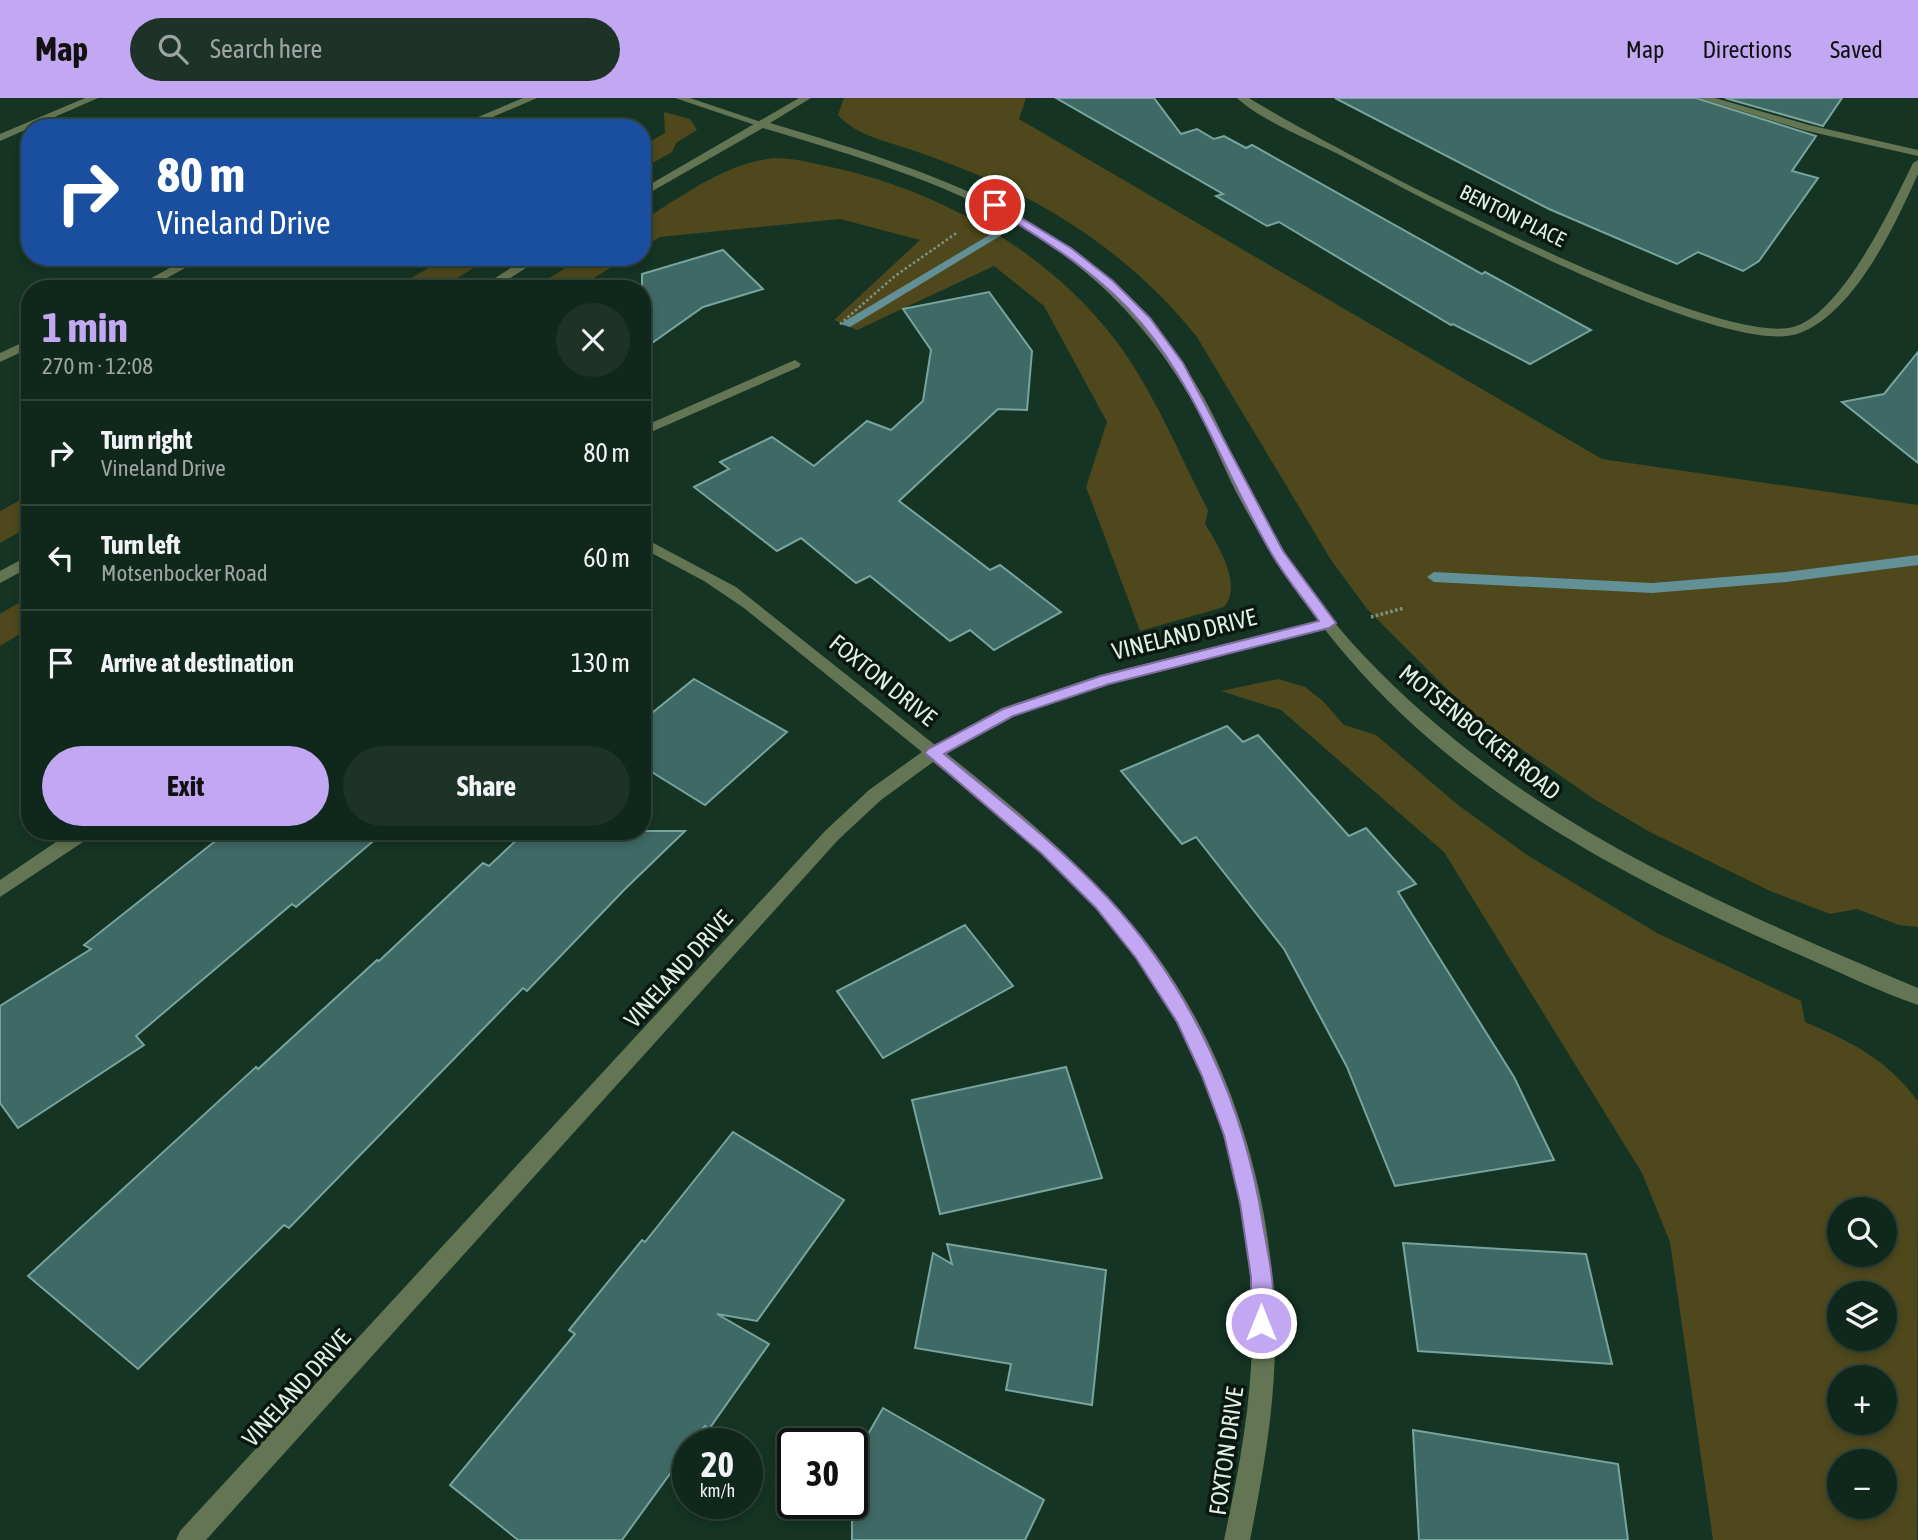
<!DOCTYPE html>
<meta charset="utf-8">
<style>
:root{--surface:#10271b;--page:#1e3328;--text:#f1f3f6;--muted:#9ca5a3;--line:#30443a;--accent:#c2a7f2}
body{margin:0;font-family:"Asap Condensed",sans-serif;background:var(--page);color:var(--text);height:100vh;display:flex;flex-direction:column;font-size:26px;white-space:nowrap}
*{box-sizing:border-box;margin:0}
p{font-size:23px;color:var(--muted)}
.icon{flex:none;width:38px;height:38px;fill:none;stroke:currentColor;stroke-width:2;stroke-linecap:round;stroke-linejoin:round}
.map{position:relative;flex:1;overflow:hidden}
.sheet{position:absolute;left:21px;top:182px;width:630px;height:560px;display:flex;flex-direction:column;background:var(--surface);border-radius:28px;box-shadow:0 4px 10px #0003,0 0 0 2px var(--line)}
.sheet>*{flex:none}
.guide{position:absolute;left:21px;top:21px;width:630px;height:147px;border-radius:28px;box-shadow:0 4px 10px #0003,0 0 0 2px var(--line);background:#1a4fa0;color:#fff;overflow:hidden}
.fabs{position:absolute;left:1827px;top:1099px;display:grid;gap:14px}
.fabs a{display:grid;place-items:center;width:70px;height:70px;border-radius:50%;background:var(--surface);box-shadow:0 4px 10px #0003,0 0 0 2px var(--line);font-size:35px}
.speed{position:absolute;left:672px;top:1330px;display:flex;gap:14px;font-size:35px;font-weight:700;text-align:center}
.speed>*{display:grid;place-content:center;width:91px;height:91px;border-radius:50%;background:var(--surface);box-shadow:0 4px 10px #0003,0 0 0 2px var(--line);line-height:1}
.speed small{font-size:18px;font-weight:400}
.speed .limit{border:4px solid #111;border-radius:10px;background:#fff;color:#111}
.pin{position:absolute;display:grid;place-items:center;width:60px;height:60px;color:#fff;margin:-30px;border:4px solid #fff;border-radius:50%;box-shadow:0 2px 7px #0007}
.me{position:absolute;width:77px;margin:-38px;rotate:0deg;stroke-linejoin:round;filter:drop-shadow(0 0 5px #0008)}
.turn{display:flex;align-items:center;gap:24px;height:147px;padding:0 21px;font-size:32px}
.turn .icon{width:91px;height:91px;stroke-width:2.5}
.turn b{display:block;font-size:49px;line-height:60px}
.round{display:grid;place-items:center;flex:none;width:74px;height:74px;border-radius:37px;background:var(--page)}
.summary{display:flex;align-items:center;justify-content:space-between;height:119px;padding:0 21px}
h1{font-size:42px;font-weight:700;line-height:52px;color:var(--accent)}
.cta{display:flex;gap:14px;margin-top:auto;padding:14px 21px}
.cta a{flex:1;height:80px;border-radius:42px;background:var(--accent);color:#111;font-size:28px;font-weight:700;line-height:80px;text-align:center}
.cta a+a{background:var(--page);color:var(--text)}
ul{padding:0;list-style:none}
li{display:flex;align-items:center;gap:21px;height:105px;padding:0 21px;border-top:2px solid var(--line)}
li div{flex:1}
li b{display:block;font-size:26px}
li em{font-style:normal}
header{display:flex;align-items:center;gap:42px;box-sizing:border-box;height:98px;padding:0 35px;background:var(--accent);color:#111}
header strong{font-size:33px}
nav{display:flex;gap:38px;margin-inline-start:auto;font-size:24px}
.search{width:490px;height:63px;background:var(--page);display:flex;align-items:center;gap:18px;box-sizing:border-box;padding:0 24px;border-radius:38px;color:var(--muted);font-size:26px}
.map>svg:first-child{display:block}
.green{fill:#4e481c;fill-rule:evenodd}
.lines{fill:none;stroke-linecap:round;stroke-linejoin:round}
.stream{fill:#619096;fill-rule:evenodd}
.building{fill:#3f6964;stroke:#78a49e;stroke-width:2}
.path-far1{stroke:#7d9587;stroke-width:2.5;stroke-dasharray:2.5 2.5;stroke-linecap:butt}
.path{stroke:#7d9587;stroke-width:3.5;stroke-dasharray:2.5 2.5;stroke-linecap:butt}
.minor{fill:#637552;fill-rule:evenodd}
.tertiary{fill:#637552;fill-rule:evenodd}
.route{fill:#c2a7f2;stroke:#7e6d9d;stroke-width:2}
.labels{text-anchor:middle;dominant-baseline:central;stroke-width:7;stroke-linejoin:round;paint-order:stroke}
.far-street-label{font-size:21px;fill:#def0e4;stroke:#0b1811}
.street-label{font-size:24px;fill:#def0e4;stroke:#0b1811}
</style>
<header>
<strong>Map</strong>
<div class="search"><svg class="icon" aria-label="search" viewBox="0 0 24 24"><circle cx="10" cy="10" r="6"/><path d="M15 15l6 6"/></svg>Search here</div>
<nav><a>Map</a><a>Directions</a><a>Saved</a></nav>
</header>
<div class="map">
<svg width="1918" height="1442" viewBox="0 0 1918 1442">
<rect width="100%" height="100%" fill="#153424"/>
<!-- green -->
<g class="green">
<path d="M844,0H1026L1019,21L1602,361L1918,407V829L1899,827L1857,811L1830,816L1770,793L1648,733L1594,701L1497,634L1462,606L1367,511L1331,462L1197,239C1140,168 1068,116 985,80C962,70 938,61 915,53C890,44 856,38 838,17Z"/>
<path d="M664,14L690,21L697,32L676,45L672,54L642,71V48L665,35Z"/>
<path d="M774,60C793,60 808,64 826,68C935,90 1045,151 1113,239C1152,289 1179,356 1208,412L1205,426C1218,447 1243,487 1224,509L1140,533L1086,389L1107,324L1044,208L994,168L857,232L834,222L920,142L840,121L660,139L642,150V123C684,97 724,66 774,60Z"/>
<path d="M448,159H492L439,191H392Z"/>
<path d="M583,159H628L576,191H532Z"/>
<path d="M30,397V428L0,445V413Z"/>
<path d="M30,498V530L0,548V516Z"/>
<path d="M1278,581L1305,589L1323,603L1344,627L1376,637L1458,707L1527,757L1657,835L1801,903L1805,924C1852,944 1886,961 1918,1003L1917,1442H1713L1670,1144L1642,1075L1444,754L1281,612L1221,593ZM1885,1111V1157H1839V1111ZM1885,1195V1241H1839V1195ZM1885,1279V1325H1839V1279ZM1839,1363H1885V1409H1839Z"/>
</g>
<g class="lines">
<!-- stream -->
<g class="stream">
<path d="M996,133L1002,136L1000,138L850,229L840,226Z"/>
<path d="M1918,457V467L1786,484L1652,495L1434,484L1427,479L1434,474L1652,485L1786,474Z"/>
</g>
</g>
<!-- building -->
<g class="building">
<path d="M1056,0H1154L1181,36L1197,31L1214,41L1224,38L1246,50L1252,47L1482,176L1485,174L1591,232L1530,266L1453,226L1451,227L1279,124L1267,128L1216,98L1223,96Z"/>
<path d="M1335,0H1696L1816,38L1792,73L1818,80L1759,163L1743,173L1698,154L1677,166L1549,111Z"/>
<path d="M1725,0H1842L1823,28Z"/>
<path d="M723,152L763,191L703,209L642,252V176Z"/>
<path d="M989,194L1032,253L1027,312L998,311L899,403L990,472L1000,467L1061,514L994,552L970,532L950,543L870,478L856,485L801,440L777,453L694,389L729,371L720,364L772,339L814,368L867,323L891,332L923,303L931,252L903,211Z"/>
<path d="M1918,254V365L1842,304L1884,296Z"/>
<path d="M694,581L787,634L705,707L642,668V623Z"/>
<path d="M1227,628L1243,644L1258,637L1349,738L1366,730L1416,786L1398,794L1514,979L1554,1062L1395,1088L1347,969L1284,851L1196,739L1182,746L1121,673Z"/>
<path d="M228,733H385L296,809L292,806L136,938L144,947L18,1030L0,1005V908L91,851L84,847Z"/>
<path d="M526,733H685L625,791L527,893L523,890L289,1130L284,1127L138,1271L28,1178L256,969L258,971L377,862L379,863L483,765L489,768Z"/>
<path d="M965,827L1013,888L883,960L837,893Z"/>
<path d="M1066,969L1102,1080L940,1116L912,1002Z"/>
<path d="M733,1034L844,1102L757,1223L717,1216L769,1246L709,1331L705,1328L692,1346H688V1351L622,1442H518L450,1387L575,1236L569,1232L642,1142L645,1144Z"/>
<path d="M1403,1145L1586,1156L1612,1266L1418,1253Z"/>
<path d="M947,1146L1106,1172L1092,1307L1006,1292L1011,1266L915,1250L933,1155L952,1166Z"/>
<path d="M883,1310L1044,1402L1025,1442H852V1364Z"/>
<path d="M1413,1332L1618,1366L1628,1442H1419Z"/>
</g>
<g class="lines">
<!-- path-far1 -->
<path class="path-far1" d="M840,226L895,178L958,134"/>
<!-- path -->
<path class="path" d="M1371,519L1404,510"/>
<!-- minor -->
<g class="minor">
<path d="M85,0H98L0,43V36Z"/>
<path d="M523,0H537L467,30H452Z"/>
<path d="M675,0H690L767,26L758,28Z"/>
<path d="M1237,0H1249C1331,51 1712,251 1793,229C1842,216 1892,108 1913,65L1918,62V76C1895,127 1855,214 1800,235C1727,264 1420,99 1344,59C1311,42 1263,24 1237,0Z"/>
<path d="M1699,0H1715L1809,27L1918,52V58L1803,32Z"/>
<path d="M190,159H205L147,191H131Z"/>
<path d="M30,241V250L0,264V255Z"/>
<path d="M795,262L801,266L799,269L642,338V329Z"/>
<path d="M642,439L736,489L935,647L1002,610L1100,577L1329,520L1337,525L1329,530L1109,586L1014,618L946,655C1015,710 1084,767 1140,836C1230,947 1276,1101 1275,1242C1275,1309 1263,1376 1250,1442H1224C1238,1376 1251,1310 1252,1243C1255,1104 1212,961 1129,850C1075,778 1002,719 933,664L881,702L838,742L206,1442H176L180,1433L826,732L869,692L922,654L744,510L704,483L642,450Z"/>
<path d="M72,733H95L92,738L0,799V782Z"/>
</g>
<!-- tertiary -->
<g class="tertiary">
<path d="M799,0H811L770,25C944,77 1096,124 1197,288C1216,319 1230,355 1247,388C1279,449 1317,509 1365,559C1525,726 1711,802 1918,890V907C1878,893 1839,874 1800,857C1636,786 1468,699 1350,562C1305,510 1268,454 1236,394C1218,358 1204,319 1182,286C1080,124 936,82 763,30L642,99V91Z"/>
<path d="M528,159H543L493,191H478Z"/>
<path d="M30,457V469L0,485V473Z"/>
</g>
</g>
<!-- route -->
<path class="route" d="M995,104L1071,150L1113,183L1150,220L1183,265L1283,453L1336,525L1329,530L1109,586L1013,618L944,656C1000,702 1058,747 1108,800C1191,889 1245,1008 1263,1127C1268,1156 1280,1205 1269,1233L1261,1236L1254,1233L1251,1225V1179L1240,1105L1224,1037L1202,978L1177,924L1136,860L1096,810L1041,755L925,655L928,651L1003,611L1101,578L1319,523C1303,500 1284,478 1270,453C1227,379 1197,292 1142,226C1101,176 1045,143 991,109L990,107Z"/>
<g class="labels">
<!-- far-street labels -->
<g class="far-street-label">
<text transform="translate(1513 117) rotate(26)">BENTON PLACE</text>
</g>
<!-- street labels -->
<g class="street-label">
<text transform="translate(1184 536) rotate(-14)">VINELAND DRIVE</text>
<text transform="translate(883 582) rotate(39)">FOXTON DRIVE</text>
<text transform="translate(1480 634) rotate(39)">MOTSENBOCKER ROAD</text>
<text transform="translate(678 871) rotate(-48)">VINELAND DRIVE</text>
<text transform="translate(296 1290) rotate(-48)">VINELAND DRIVE</text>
<text transform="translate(1226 1353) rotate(-82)">FOXTON DRIVE</text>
</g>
</g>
</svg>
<div class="fabs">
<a><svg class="icon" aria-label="search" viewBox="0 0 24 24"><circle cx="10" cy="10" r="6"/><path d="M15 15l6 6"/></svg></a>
<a><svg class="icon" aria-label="layers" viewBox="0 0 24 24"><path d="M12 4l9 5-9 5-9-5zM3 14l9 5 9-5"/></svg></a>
<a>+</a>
<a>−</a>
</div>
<div class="speed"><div>20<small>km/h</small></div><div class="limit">30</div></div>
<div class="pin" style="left:995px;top:107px;background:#d93025"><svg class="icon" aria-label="arrive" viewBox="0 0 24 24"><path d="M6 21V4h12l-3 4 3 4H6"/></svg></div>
<svg class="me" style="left:1261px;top:1225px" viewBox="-20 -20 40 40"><circle r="17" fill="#c2a7f2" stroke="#fff" stroke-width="3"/><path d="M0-11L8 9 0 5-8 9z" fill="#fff"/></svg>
<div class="guide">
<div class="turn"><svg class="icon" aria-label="right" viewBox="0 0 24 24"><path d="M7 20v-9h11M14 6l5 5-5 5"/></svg><div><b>80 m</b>Vineland Drive</div></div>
</div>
<section class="sheet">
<div class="summary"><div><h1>1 min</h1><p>270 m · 12:08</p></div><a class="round"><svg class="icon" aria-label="close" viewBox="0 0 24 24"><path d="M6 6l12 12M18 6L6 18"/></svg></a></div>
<ul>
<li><svg class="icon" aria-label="right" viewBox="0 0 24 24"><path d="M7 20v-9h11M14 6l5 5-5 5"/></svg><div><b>Turn right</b><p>Vineland Drive</p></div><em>80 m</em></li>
<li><svg class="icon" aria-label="left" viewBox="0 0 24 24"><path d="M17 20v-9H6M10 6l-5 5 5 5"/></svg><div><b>Turn left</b><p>Motsenbocker Road</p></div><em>60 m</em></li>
<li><svg class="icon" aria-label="arrive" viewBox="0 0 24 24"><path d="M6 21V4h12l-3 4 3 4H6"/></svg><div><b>Arrive at destination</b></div><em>130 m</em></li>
</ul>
<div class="cta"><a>Exit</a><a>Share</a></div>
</section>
</div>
